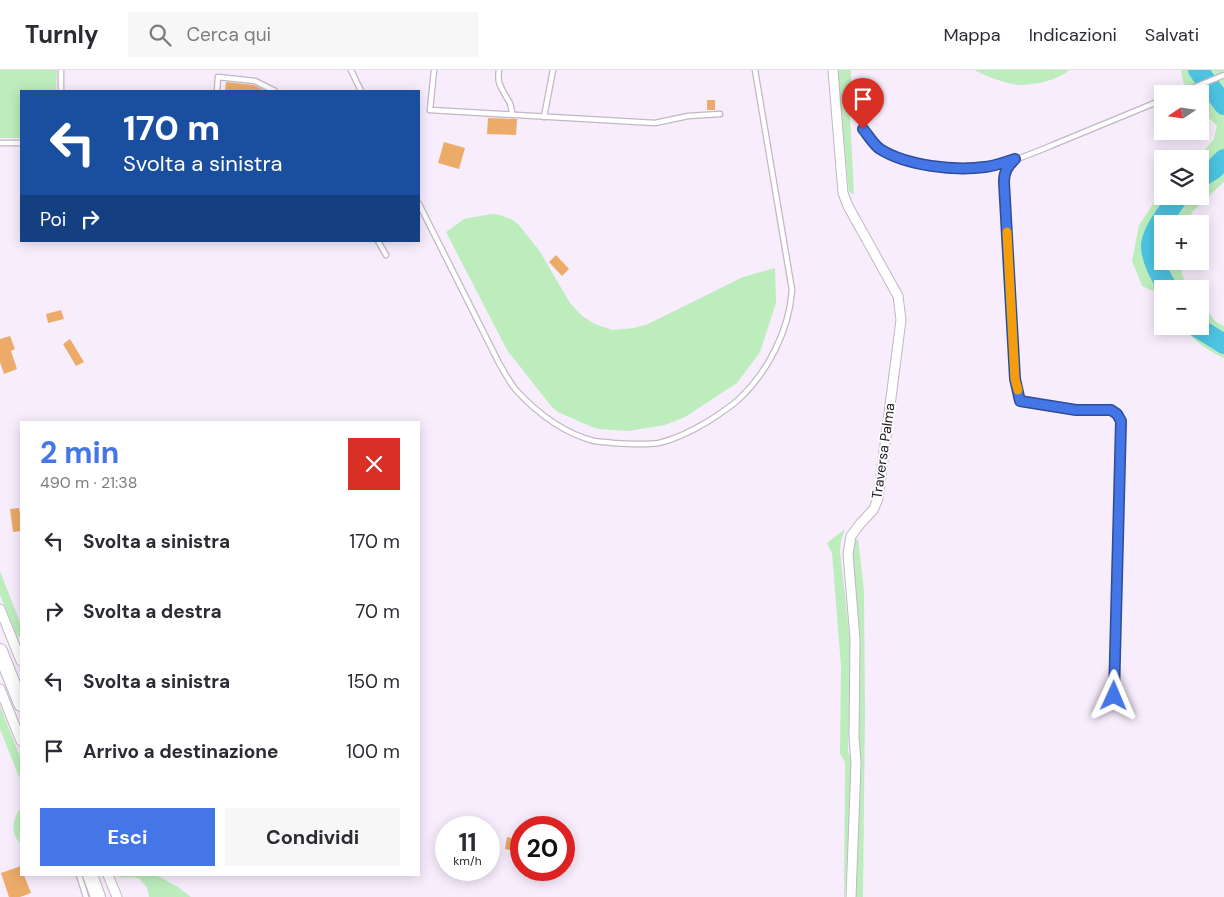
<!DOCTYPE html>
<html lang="it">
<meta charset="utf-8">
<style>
:root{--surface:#fff;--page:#f7f7f7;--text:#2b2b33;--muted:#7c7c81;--line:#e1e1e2;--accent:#4576e7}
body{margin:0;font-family:"DM Sans",sans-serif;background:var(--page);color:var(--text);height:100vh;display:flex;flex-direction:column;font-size:19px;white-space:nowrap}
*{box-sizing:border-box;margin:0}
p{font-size:16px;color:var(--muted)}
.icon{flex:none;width:28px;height:28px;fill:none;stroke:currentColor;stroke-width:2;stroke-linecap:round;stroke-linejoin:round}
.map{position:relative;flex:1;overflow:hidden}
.panel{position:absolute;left:20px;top:351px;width:400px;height:455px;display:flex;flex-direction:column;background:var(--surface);border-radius:0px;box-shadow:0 2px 12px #0003}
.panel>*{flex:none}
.top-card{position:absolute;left:20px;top:20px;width:400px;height:152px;border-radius:0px;box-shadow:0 2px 12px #0003;background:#1a4fa0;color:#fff;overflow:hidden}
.needle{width:32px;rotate:257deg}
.fabs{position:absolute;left:1154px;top:15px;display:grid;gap:10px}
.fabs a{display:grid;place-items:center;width:55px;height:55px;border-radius:0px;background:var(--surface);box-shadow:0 2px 12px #0003;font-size:25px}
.speed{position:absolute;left:435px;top:746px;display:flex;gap:10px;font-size:25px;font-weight:700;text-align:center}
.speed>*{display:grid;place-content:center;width:65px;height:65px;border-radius:50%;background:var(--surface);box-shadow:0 2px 12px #0003;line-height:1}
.speed small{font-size:12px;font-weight:400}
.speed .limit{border:8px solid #d22;background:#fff;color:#111}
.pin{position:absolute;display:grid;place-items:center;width:42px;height:42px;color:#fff;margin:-51px -21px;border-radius:50% 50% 50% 0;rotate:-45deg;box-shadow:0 0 5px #0007}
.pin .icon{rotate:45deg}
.me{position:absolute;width:55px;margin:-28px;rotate:1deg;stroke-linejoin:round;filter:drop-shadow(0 0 4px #0008)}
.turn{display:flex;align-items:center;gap:18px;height:105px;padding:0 20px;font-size:22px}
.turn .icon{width:65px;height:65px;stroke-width:2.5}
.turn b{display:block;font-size:35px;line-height:42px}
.then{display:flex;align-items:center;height:48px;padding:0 20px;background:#0003;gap:10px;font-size:19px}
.round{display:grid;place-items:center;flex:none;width:52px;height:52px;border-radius:0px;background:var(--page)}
.summary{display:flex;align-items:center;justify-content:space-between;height:85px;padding:0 20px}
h1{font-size:30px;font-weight:700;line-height:38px;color:var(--accent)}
.action{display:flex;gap:10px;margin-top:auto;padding:10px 20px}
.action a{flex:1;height:58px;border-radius:0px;background:var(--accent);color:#fff;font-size:20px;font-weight:700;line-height:58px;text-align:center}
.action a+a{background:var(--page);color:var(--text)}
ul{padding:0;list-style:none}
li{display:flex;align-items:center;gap:15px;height:70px;padding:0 20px}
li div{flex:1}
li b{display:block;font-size:19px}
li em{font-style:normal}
header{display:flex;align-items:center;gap:30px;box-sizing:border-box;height:70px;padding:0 25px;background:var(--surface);border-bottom:1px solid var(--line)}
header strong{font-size:24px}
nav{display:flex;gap:28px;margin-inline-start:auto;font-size:18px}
.search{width:350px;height:45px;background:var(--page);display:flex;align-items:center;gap:12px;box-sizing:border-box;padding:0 18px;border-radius:0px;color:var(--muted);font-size:19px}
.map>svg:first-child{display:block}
.green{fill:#bdedbc}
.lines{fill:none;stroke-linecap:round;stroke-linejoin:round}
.river{stroke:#4cc4e2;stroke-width:20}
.building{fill:#ecab68}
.lane-casing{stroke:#c1b7c6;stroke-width:7}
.street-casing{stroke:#c1b7c6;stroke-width:11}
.primary-casing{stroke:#c1b7c6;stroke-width:16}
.lane{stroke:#fff;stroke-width:4.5}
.street{stroke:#fff;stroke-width:9}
.primary{stroke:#fff;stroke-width:14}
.route-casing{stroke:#2d4d96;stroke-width:12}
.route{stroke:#4576e7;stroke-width:9}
.slow{stroke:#f59e0b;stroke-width:9}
.labels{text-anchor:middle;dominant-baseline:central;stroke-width:4;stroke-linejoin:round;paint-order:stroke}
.street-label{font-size:14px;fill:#1f1b21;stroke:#fff}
</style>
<header>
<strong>Turnly</strong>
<div class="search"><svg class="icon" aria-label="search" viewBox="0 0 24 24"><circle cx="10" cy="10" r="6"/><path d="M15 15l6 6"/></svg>Cerca qui</div>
<nav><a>Mappa</a><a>Indicazioni</a><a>Salvati</a></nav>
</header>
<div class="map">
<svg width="1224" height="827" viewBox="0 0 1224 827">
<rect width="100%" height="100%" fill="#f8edfd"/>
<!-- green -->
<g class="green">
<path d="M0,0H57L56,21H21V68H0Z"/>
<path d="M837,0H851V14L858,32L859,40L850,46L854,124L849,122Z"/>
<path d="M974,0H1070C1057,10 1036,15 1019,15C1007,14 985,6 974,0Z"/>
<path d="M1181,0H1224V112L1193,141L1186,154H1162V191H1179L1183,207L1190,219H1162V230L1155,222L1142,216L1132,191L1139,155L1157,128L1162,122V126H1200V89H1197L1214,69L1217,56L1200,38V24H1189L1183,11Z"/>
<path d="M491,144L500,145L511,149L518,154L539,180L570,233L582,246L595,254L613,260L634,258L648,254L743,207L775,198L776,233L760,282L737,313L685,347L665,355L628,361L598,359L585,354L558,342L551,336L507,280L446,162L464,149Z"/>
<path d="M1200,232L1216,252L1224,256V288C1208,281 1193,270 1183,256H1200Z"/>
<path d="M845,459L841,471L840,481L850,572V631L848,681L852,692L845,827H844L845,692L840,684L841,597L832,483L827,473Z"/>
<path d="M858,468L864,521L865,641L863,827H855L858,663L855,518L852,486L854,473Z"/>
<path d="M0,501L21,555V568L17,566L0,525Z"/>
<path d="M0,636L21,689V712L0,659Z"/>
<path d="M21,737C21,743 20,749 20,755C20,761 21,767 21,774C9,762 13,749 21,737Z"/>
<path d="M115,805H156L178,817L191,827H149L147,818L140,809C132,805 123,810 115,805Z"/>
</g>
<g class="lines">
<!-- river -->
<g class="river">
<path d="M1198,0L1224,35"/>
<path d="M1200,108L1214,99L1224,89"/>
<path d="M1168,219C1161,207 1150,188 1151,174C1154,157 1169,141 1179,126"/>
<path d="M1195,256L1224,274"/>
</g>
</g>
<!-- building -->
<g class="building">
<path d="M226,12L254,15L266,21H225Z"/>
<rect x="707" y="30" width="8" height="10"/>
<path d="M488,48L517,49L516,65L487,64Z"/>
<path d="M444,72L465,78L459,99L438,93Z"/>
<path d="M556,185L569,199L562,206L549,192Z"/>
<path d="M61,240L64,249L48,253L46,244Z"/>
<path d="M10,266L15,279L11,281L17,299L4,304L0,292V269Z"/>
<path d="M70,269L84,292L76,296L63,274Z"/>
<path d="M19,438L20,444H21V461L13,462L10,439Z"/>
<path d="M507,767L521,770V782L505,779Z"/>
<path d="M21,796V805H24L31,823L20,827H9L1,803Z"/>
</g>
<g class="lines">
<!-- lane casing -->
<g class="lane-casing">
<g id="lane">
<path d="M351,0L361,21"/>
<path d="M434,0L430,40L655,53L688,46L720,44"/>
<path d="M499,0C498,6 498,12 501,17C506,29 512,31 512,45"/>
<path d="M61,21V0"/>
<path d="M217,21L218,7L255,11L275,21"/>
<path d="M1178,24L1224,5"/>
<path d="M544,47L553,0"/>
<path d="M863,59C868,65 874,74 880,79C908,97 952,100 984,97C1007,95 1038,81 1060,72C1094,58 1128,44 1162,30"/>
<path d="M0,73H21"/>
<path d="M1015,89C1007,97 1004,102 1004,112L1015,309L1020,331L1076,340H1111L1117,344L1121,351L1114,626"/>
<path d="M419,134L500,295C505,303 510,313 516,320C537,343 564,363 594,371C600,372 607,372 613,373C628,374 644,375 659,373C676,369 692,361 707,352C718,345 729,338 738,330C768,302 789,261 792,220L755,0"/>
<path d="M378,171L386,185"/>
<path d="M79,805L86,827"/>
</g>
</g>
<!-- street casing -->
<g class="street-casing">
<g id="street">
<path d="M833,0L843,123L848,136L898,226L901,250L878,429L873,440L860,454L851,466L848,484L855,569L854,667L856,693L851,827"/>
<path d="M0,539L21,591"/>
<path d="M0,619L21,671"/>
<path d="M108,805L117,827"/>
</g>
</g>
<!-- primary casing -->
<g class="primary-casing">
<g id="primary">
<path d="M0,581L21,634"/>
<path d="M90,805L98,827"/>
</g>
</g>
<!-- lane -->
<use href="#lane" class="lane"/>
<!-- street -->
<use href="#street" class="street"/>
<!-- primary -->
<use href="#primary" class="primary"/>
</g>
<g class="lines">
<!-- route casing -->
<g class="route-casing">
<path id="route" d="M863,59C868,65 874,75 880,79C907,96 954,101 985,97C995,96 1005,92 1015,89C1007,97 1004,102 1004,112L1015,309L1020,331L1076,340H1111L1117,344L1121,351L1114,626"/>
</g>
<!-- route -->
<use href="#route" class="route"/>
<!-- slow -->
<path class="slow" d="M1007,162L1015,309L1018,320"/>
</g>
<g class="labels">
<!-- street labels -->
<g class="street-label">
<text transform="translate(883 381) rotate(-82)">Traversa Palma</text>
</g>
</g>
</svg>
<div class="fabs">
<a><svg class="needle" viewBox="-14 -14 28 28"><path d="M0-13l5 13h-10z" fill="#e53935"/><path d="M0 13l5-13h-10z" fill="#7c7c81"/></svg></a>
<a><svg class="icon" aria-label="layers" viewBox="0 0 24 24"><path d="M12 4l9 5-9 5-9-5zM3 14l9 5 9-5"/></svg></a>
<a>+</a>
<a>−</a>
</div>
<div class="speed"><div>11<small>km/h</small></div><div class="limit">20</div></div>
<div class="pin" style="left:863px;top:59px;background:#d93025"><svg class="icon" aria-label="arrive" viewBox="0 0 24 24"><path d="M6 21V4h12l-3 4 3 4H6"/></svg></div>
<svg class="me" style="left:1114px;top:626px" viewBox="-20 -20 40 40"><path d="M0-17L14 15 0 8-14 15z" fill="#4576e7" stroke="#fff" stroke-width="4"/></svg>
<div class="top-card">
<div class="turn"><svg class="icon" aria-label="left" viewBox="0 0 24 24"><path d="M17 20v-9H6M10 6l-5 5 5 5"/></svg><div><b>170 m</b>Svolta a sinistra</div></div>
<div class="then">Poi<svg class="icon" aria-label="right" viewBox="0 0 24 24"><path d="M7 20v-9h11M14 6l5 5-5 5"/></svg></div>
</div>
<section class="panel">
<div class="summary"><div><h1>2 min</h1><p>490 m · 21:38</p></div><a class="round" style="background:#d93025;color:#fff"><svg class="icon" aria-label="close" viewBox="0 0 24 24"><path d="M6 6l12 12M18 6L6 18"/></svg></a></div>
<ul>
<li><svg class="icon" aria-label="left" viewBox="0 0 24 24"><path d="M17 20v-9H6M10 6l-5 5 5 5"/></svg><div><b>Svolta a sinistra</b></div><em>170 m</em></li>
<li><svg class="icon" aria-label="right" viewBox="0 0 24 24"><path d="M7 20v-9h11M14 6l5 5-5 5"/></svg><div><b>Svolta a destra</b></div><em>70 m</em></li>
<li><svg class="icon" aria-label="left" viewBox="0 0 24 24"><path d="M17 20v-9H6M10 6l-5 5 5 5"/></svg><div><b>Svolta a sinistra</b></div><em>150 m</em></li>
<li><svg class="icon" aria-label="arrive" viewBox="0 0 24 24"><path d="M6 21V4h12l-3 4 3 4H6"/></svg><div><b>Arrivo a destinazione</b></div><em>100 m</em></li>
</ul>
<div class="action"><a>Esci</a><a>Condividi</a></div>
</section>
</div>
